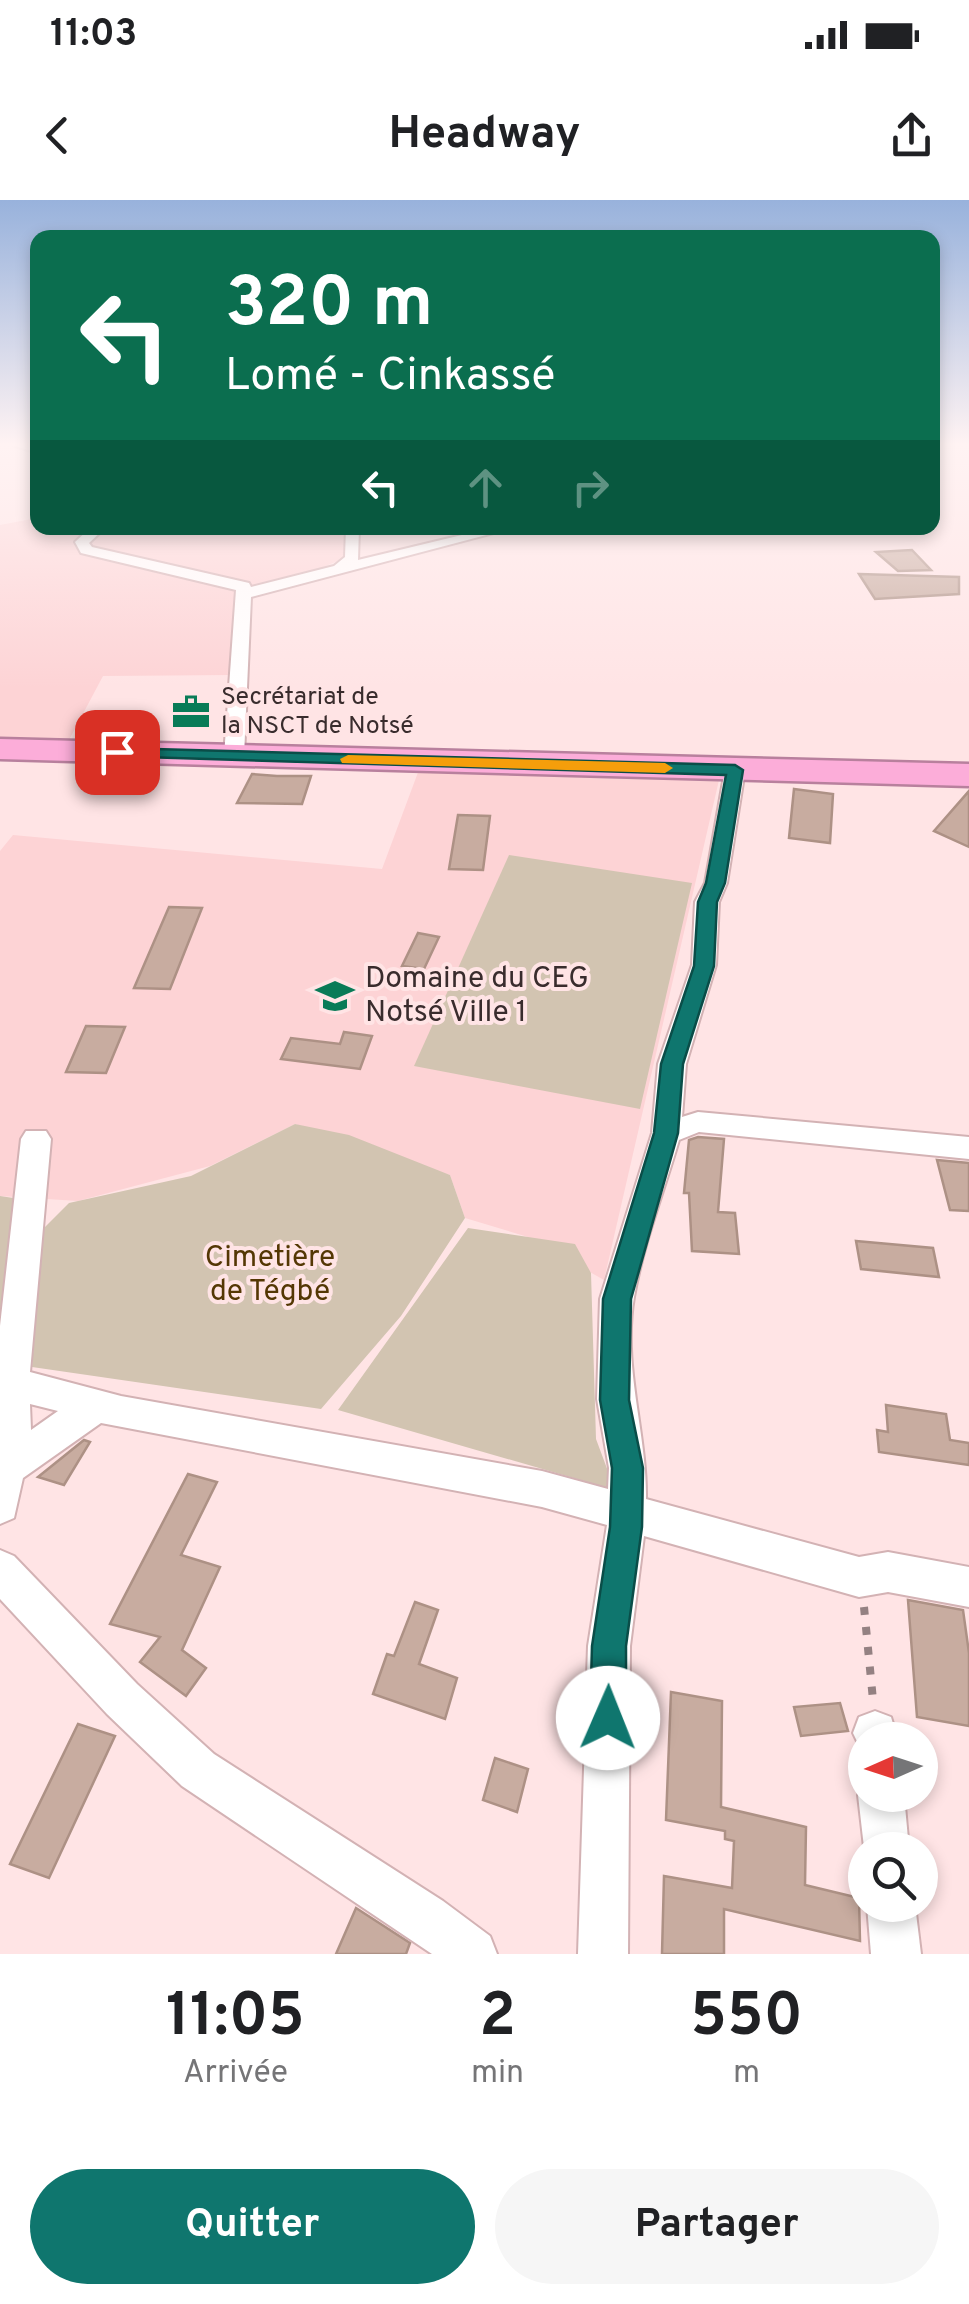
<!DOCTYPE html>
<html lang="fr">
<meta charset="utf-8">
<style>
:root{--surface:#fff;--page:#f6f6f6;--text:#202124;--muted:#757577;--accent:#0f766e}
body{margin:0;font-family:Overpass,sans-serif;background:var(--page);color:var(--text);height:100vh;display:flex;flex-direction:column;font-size:38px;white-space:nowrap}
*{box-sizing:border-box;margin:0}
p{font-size:32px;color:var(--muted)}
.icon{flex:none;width:55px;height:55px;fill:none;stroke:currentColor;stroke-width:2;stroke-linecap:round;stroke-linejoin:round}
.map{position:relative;height:1754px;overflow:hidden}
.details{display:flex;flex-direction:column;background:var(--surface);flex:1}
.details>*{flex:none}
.banner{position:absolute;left:30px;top:30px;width:910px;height:305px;border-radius:20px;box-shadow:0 5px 15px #0003;background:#0b6e4f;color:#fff;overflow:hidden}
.needle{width:65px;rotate:267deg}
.fabs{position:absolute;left:848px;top:1522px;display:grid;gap:20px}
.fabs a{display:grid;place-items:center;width:90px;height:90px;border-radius:50%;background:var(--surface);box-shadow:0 5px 15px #0003;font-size:50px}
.pin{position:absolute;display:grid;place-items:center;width:85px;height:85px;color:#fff;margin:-42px;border-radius:20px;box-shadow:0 5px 15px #0006}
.me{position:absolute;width:110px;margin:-55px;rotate:1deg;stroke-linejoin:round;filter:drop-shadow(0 0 8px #0008)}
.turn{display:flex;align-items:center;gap:35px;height:210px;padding:0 30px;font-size:45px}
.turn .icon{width:130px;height:130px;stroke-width:2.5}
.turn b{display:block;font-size:70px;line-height:85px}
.lanes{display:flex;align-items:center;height:95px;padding:0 30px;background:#0003;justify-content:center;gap:50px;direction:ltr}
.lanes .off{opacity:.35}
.eta{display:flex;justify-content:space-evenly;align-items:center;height:170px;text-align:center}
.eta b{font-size:60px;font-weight:700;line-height:70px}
.cta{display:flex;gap:20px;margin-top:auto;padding:20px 30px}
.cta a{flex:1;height:115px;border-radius:60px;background:var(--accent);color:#fff;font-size:40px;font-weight:700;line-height:115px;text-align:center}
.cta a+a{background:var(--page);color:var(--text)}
.status{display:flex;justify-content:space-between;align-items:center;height:70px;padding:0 50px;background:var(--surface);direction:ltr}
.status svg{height:28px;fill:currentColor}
header{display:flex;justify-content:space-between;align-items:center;height:130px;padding:0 30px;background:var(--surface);font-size:45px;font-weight:700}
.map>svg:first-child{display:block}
.built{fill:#fdd3d5}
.green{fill:#d2c4b1}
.building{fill:#c8aca0;stroke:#ad9185;stroke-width:2.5}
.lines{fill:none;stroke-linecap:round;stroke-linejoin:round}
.street-casing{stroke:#d3b2b4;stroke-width:4}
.highway-casing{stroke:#b8809d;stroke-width:5}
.path{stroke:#948182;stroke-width:8;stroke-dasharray:8 12;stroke-linecap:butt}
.street{fill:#fff;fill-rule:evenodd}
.highway{fill:#fcadd9;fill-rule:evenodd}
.route{fill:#0f766e;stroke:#0a4d48;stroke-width:2.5}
.slow{fill:#f59e0b}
.labels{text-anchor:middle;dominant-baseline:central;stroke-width:8;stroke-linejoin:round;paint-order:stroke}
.far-poi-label{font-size:25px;fill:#392c2d;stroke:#ffe4e5;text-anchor:start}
.poi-label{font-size:30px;fill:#392c2d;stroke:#ffe4e5;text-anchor:start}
.park-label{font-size:30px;fill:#543704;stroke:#ffe4e5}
</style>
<div class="status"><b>11:03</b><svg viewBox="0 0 49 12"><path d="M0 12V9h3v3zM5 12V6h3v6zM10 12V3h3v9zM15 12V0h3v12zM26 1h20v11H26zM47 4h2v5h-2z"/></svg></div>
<header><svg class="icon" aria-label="back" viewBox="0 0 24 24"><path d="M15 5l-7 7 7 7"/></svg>Headway<svg class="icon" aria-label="share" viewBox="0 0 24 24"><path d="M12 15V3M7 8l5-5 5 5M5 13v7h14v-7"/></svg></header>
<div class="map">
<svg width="969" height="1754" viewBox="0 0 969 1754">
<rect width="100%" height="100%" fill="#ffe4e5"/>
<!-- built -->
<g class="built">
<path d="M37,318L38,328L348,329L345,358L304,375L253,388L232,475L103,476L69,540L0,538V325Z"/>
<path d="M420,567L719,580L604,1080L528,1037L465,1018L450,975L295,924L210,966L78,1001L0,996V651L13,635L382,669Z"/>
</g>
<!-- green -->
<g class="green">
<path d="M509,655L692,683L640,909L414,866Z"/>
<path d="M295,924L349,935L450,975L465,1018L401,1116L321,1209L32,1167L43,1029L69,1003L191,976Z"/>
<path d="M0,996L20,999L0,1111Z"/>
<path d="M468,1028L575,1044L591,1073L596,1239L615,1290L338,1210Z"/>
</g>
<!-- building -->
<g class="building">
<path d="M912,350L931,370L898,371L876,352Z"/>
<path d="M859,374L959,377V394L875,399Z"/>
<path d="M252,574L277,576H311L302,604L237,603Z"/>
<path d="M794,589L833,594L830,643L789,638Z"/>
<path d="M969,591V647L934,631Z"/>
<path d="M458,615L490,616L483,670L449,669Z"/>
<path d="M169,707L202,708L170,789L134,788Z"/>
<path d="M418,733L439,737L424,769L402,766Z"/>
<path d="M86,826L125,827L106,873L66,872Z"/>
<path d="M344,832L372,836L360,869L281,859L291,838L340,844Z"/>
<path d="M698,937L724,939L718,1012L735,1013L739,1054L692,1051L689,993H684L689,940Z"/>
<path d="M937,960L969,963V1011L950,1010Z"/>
<path d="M856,1041L933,1048L939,1077L861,1069Z"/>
<path d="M886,1205L946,1214L950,1240L969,1243V1265L879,1252L877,1230L888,1232Z"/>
<path d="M84,1240L90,1242L64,1285L38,1277Z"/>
<path d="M188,1274L217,1282L181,1355L220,1367L182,1450L206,1468L186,1496L140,1462L160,1437L110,1424Z"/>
<path d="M908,1400L963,1410L969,1453V1526L917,1517Z"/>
<path d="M415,1402L438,1410L419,1464L457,1478L445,1519L373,1494L387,1454L394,1456Z"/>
<path d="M671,1492L722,1501L721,1607L806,1627L805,1685L859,1698L860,1741L724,1709V1754H662L664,1676L732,1688L734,1641L725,1639V1631L666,1620Z"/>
<path d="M840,1503L848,1531L801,1536L794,1507Z"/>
<path d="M78,1524L115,1536L49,1678L10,1664Z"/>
<path d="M495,1558L528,1569L517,1612L483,1600Z"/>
<path d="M356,1708L410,1743L406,1754H336Z"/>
</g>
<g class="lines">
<!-- street casing -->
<g class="street-casing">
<g id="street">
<path d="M13,244L38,246V253L15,246Z"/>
<path d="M90,328H105L89,343L92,347L249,383L251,387L334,366L345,357L346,328H359L358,360L491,328H513L251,397L244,556L234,562L224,556L236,390L81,353L75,342Z"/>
<path d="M735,564L745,570L727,683L719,702L716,765L686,864L682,917L698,912L969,937V959L699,932L679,940C664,991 643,1045 634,1097C622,1166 647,1232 646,1299L859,1357L888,1352L969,1367V1407L888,1392L859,1397L644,1336L630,1446L628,1754H578L588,1446L607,1325L542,1307L101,1223L23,1278L14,1318L0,1324V1126L21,939L26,931H46L51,939L30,1172L121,1196L542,1271L608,1289L609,1268L597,1199L600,1099L652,933L658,864L692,765L695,702L705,683L725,570ZM30,1204L58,1211L31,1230Z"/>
<path d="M0,1350L14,1356L137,1484L214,1554L443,1701L490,1736L497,1754H432L182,1586L107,1514L0,1399Z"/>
<path d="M875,1511L891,1517L898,1540H865V1558L853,1533L859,1517Z"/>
<path d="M865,1579V1595H904L909,1650H865V1656L858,1595Z"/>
<path d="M867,1705H915L921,1754H871Z"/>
</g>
</g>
<!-- highway casing -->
<g class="highway-casing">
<path id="highway" d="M0,539L969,564V586L0,559Z"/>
</g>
<!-- path -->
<path class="path" d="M864,1407L873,1500"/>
<!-- street -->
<use href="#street" class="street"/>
<!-- highway -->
<use href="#highway" class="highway"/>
</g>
<!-- sky -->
<linearGradient id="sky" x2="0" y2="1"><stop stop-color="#98b2dc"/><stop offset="0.5" stop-color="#fff3f3"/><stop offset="1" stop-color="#fff3f3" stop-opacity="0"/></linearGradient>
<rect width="969" height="489" fill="url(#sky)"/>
<!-- route -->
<path class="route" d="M117,548L735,565L743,570L725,683L717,702L714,766L683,864L678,933L631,1099L629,1200L643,1268L642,1327L626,1446V1518L621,1531L608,1536L595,1531L590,1518L592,1446L610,1327L612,1268L600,1200L603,1099L654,933L661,864L694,766L698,702L706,683L726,575L111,556L109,552Z"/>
<!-- slow -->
<path class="slow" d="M348,555L665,563L673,568L665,573L342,563L340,559Z"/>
<!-- icons -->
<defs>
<g id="office-bare" transform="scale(3)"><path d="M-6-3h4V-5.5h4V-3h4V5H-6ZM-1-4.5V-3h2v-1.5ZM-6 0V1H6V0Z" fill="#097b57" stroke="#ffe4e5" stroke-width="2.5" paint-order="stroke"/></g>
<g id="school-bare" transform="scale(3)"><path d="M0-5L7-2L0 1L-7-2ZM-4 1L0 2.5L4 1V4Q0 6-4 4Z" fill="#097b57" stroke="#ffe4e5" stroke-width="2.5" paint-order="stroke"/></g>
</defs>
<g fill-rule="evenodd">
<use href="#office-bare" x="191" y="512"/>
<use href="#school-bare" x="335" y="796"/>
</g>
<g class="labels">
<!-- far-poi labels -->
<g class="far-poi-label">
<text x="221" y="498">Secrétariat de<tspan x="221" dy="29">la NSCT de Notsé</tspan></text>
</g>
<!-- poi labels -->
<g class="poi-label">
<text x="365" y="779">Domaine du CEG<tspan x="365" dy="34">Notsé Ville 1</tspan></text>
</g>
<!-- park labels -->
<g class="park-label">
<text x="270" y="1058">Cimetière<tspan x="270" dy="34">de Tégbé</tspan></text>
</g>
</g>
</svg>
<div class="fabs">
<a><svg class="needle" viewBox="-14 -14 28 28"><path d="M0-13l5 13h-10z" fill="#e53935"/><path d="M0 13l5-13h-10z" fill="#757577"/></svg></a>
<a><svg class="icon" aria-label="search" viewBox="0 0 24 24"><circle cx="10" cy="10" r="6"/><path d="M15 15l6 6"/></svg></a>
</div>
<div class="pin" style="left:117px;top:552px;background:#d93025"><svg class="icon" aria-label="arrive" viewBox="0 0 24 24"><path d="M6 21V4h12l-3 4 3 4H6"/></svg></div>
<svg class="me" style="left:608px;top:1518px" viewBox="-20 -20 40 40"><circle r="19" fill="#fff"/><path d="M0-13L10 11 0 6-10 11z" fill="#0f766e"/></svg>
<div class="banner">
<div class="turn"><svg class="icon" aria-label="left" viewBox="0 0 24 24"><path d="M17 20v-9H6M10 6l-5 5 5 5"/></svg><div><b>320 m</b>Lomé - Cinkassé</div></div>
<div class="lanes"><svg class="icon" aria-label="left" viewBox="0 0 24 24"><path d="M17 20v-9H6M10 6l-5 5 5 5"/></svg><svg class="icon off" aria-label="ahead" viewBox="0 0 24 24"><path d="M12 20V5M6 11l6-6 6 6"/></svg><svg class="icon off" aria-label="right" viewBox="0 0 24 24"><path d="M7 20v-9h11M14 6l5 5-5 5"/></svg></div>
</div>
</div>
<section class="details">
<div class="eta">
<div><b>11:05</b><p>Arrivée</p></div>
<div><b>2</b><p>min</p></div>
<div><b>550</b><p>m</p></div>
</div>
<div class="cta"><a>Quitter</a><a>Partager</a></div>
</section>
